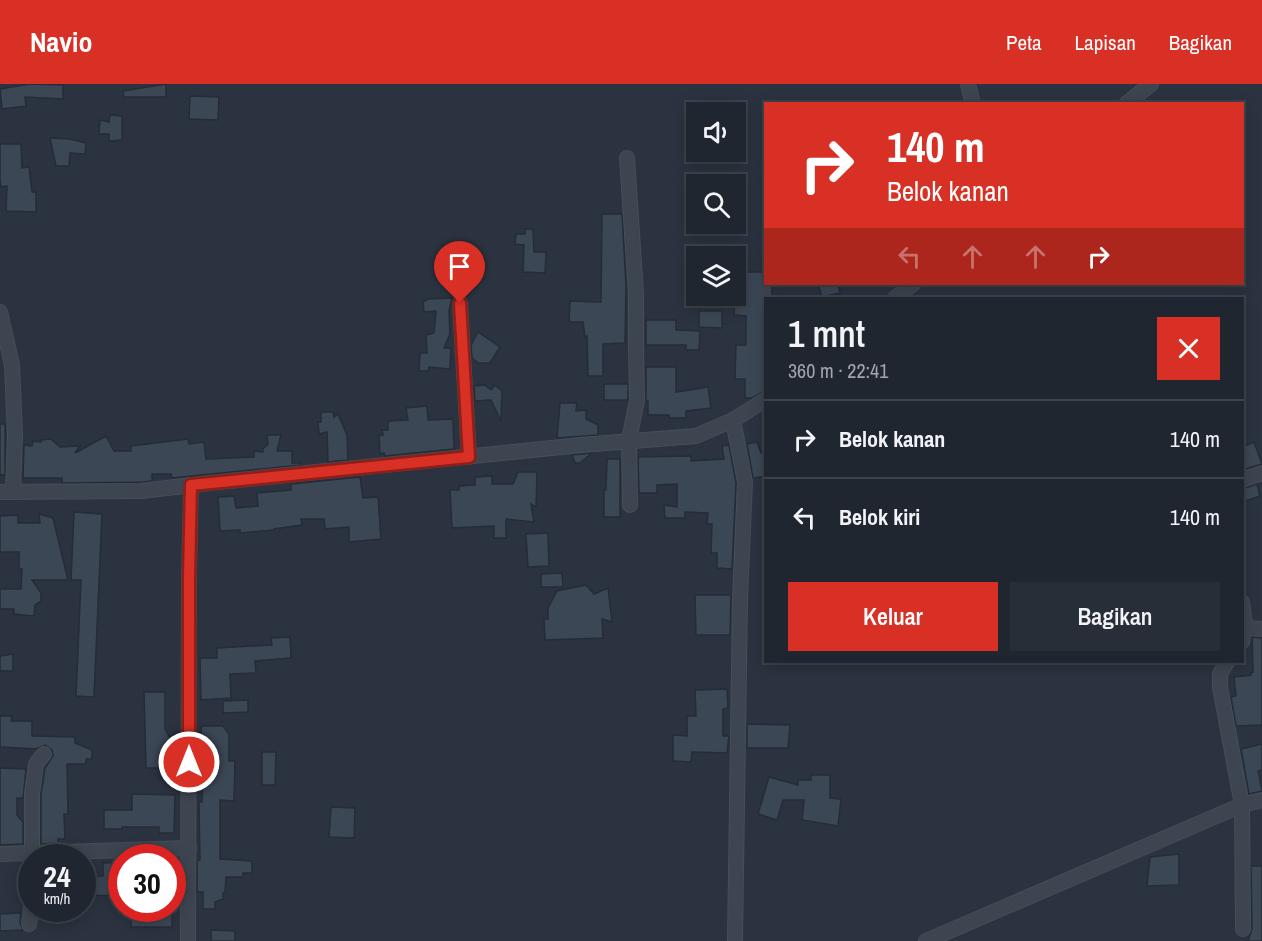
<!DOCTYPE html>
<html lang="id">
<meta charset="utf-8">
<style>
:root{--surface:#20262f;--page:#282e37;--text:#f1f3f6;--muted:#a2a5aa;--line:#3d434b;--accent:#d93025}
body{margin:0;font-family:"Archivo Narrow",sans-serif;background:var(--page);color:var(--text);height:100vh;display:flex;flex-direction:column;font-size:22px;white-space:nowrap}
*{box-sizing:border-box;margin:0}
p{font-size:20px;color:var(--muted)}
.icon{flex:none;width:33px;height:33px;fill:none;stroke:currentColor;stroke-width:2;stroke-linecap:round;stroke-linejoin:round}
.map{position:relative;flex:1;overflow:hidden}
.sheet{position:absolute;left:764px;top:213px;width:480px;height:366px;display:flex;flex-direction:column;background:var(--surface);border-radius:0px;box-shadow:0 3px 15px #0003,0 0 0 2px var(--line)}
.sheet>*{flex:none}
.guide{position:absolute;left:764px;top:18px;width:480px;height:183px;border-radius:0px;box-shadow:0 3px 15px #0003,0 0 0 2px var(--line);background:#d93025;color:#fff;overflow:hidden}
.controls{position:absolute;left:686px;top:18px;display:grid;gap:12px}
.controls a{display:grid;place-items:center;width:60px;height:60px;border-radius:0px;background:var(--surface);box-shadow:0 3px 15px #0003,0 0 0 2px var(--line);font-size:30px}
.speed{position:absolute;left:18px;top:760px;display:flex;gap:12px;font-size:30px;font-weight:700;text-align:center}
.speed>*{display:grid;place-content:center;width:78px;height:78px;border-radius:50%;background:var(--surface);box-shadow:0 3px 15px #0003,0 0 0 2px var(--line);line-height:1}
.speed small{font-size:15px;font-weight:400}
.speed .limit{border:9px solid #d22;background:#fff;color:#111}
.pin{position:absolute;display:grid;place-items:center;width:51px;height:51px;color:#fff;margin:-62px -26px;border-radius:50% 50% 50% 0;rotate:-45deg;box-shadow:0 0 6px #0007}
.pin .icon{rotate:45deg}
.me{position:absolute;width:66px;margin:-33px;rotate:0deg;stroke-linejoin:round;filter:drop-shadow(0 0 4px #0008)}
.turn{display:flex;align-items:center;gap:21px;height:126px;padding:0 24px;font-size:27px}
.turn .icon{width:78px;height:78px;stroke-width:2.5}
.turn b{display:block;font-size:42px;line-height:51px}
.lanes{display:flex;align-items:center;height:57px;padding:0 24px;background:#0003;justify-content:center;gap:30px;direction:ltr}
.lanes .off{opacity:.35}
.round{display:grid;place-items:center;flex:none;width:63px;height:63px;border-radius:0px;background:var(--page)}
.head{display:flex;align-items:center;justify-content:space-between;height:102px;padding:0 24px}
h1{font-size:36px;font-weight:600;line-height:45px}
.button{display:flex;gap:12px;margin-top:auto;padding:12px 24px}
.button a{flex:1;height:69px;border-radius:0px;background:var(--accent);color:#fff;font-size:24px;font-weight:600;line-height:69px;text-align:center}
.button a+a{background:var(--page);color:var(--text)}
ul{padding:0;list-style:none}
li{display:flex;align-items:center;gap:18px;height:78px;padding:0 24px;border-top:2px solid var(--line)}
li div{flex:1}
li b{display:block;font-size:22px}
li em{font-style:normal}
header{display:flex;align-items:center;gap:36px;box-sizing:border-box;height:84px;padding:0 30px;background:var(--accent);color:#fff}
header strong{font-size:28px}
nav{display:flex;gap:33px;margin-inline-start:auto;font-size:21px}
.map>svg:first-child{display:block}
.building{fill:#3c4755;stroke:#242c37;stroke-width:1.5}
.lines{fill:none;stroke-linecap:round;stroke-linejoin:round}
.minor-casing{stroke:#474e59;stroke-width:16}
.minor{stroke:#3d4550;stroke-width:14}
.route-casing{stroke:#8d1f18;stroke-width:15}
.route{stroke:#d93025;stroke-width:10}
</style>
<header>
<strong>Navio</strong>
<nav><a>Peta</a><a>Lapisan</a><a>Bagikan</a></nav>
</header>
<div class="map">
<svg width="1262" height="857" viewBox="0 0 1262 857">
<rect width="100%" height="100%" fill="#2a333f"/>
<!-- building -->
<g class="building">
<path d="M29,0L63,1V15L25,13L26,22L2,25L0,5Z"/>
<path d="M166,0V13H124L123,7Z"/>
<path d="M190,12L219,13L218,36L189,35Z"/>
<path d="M110,31L122,32V56L109,57V50H99L100,36L109,38Z"/>
<path d="M50,54L70,55L86,59L85,70L70,69L69,82H56Z"/>
<path d="M0,60H21L22,84L29,83L32,108H36V128L6,127L7,102L1,103L0,97Z"/>
<path d="M602,130H622L626,201L625,259L603,260V292H588L587,252L585,253L583,238H569L570,217L601,218Z"/>
<path d="M525,145H533L534,168H546L545,189L523,188L524,161L515,160L516,150H525Z"/>
<path d="M745,188H765V200H772V214H765V307L752,314H745V295H735L736,261H746V232L734,231L735,209H745Z"/>
<path d="M818,200H838L840,209L822,213Z"/>
<path d="M452,214L449,227L450,250L444,264H451L450,285L429,283L428,287H419L420,269H427L426,251L434,249L436,227L424,228L423,218L428,215Z"/>
<path d="M699,227H722V244L699,243Z"/>
<path d="M646,236H676V246L700,247L699,266H686V261H646Z"/>
<path d="M478,248L500,263L490,279H478L472,274L471,261Z"/>
<path d="M646,283H676V308L708,303L711,324L686,327V334H669V331H648V317H646Z"/>
<rect x="604" y="300" width="24" height="16"/>
<path d="M485,301L491,306L495,301L502,307L501,337L491,316L475,317L474,302Z"/>
<path d="M560,319H577L576,327L586,326V335L598,341V351L557,354Z"/>
<path d="M427,322L428,336L453,335L454,365L385,372L384,369L380,370L379,351H383L382,346H388V337L408,336L406,324Z"/>
<path d="M321,328H333L334,333L338,330L347,351L348,376L328,378L327,348L319,350L318,338H321Z"/>
<rect x="0" y="340" width="5" height="51"/>
<path d="M267,351H281L277,367H292V379H301V381L172,394L171,390H152V397L143,398L62,399V394H23L24,361L32,362L33,357L41,358V356L51,355L60,363L80,362L75,369L106,352L114,367H131V362L188,355L189,360L204,358L206,375L254,373V367L263,368V365L268,360Z"/>
<path d="M757,358L761,369L765,368V392L753,394L747,360Z"/>
<path d="M1254,358L1262,380L1242,386V363Z"/>
<path d="M729,361L736,399L732,485L717,484V469H711L712,440H707L708,429L685,428V434H665L664,421L677,423V400L657,401V409H639L638,373L691,372V377L724,375L722,362Z"/>
<path d="M592,369L580,379H575L572,371Z"/>
<path d="M607,375H620V433H604V406H606Z"/>
<path d="M518,388H537L536,423L531,420L534,438L506,435V454H494V442L452,444L450,406H459V402L475,401V393L492,392V400H513Z"/>
<path d="M360,393L363,414L378,413L381,455L349,458V443L325,445L324,435H301L302,441L274,445V446L240,449V446L220,447L218,413L234,412L236,424L258,422L257,409L291,406V400Z"/>
<path d="M1257,400L1260,412L1242,418V405Z"/>
<path d="M74,428L102,430L94,613L76,612L81,496H71Z"/>
<path d="M39,430L53,434L68,496H32L41,509V517L35,521L34,532L14,530V525H0V505H21L22,485H19V468H0V432L18,431V439H40Z"/>
<path d="M548,449L549,482L528,483L526,450Z"/>
<path d="M562,489L563,503H541V490Z"/>
<path d="M586,501L594,510L608,504L612,538L602,535L603,554L545,556L544,535H548V524L557,507Z"/>
<path d="M695,511H731L730,551H696Z"/>
<path d="M290,553L291,574L255,577L256,589L230,590L231,614L201,616L200,574H217V564L272,561L271,554Z"/>
<path d="M1252,553L1262,554V641L1236,642L1231,613L1236,612L1234,593L1251,591V589L1253,588Z"/>
<path d="M13,570V587H0V572Z"/>
<path d="M727,605L728,624L723,625V652H729L727,669L692,668L691,678L673,677V651L687,652V632H696L695,606Z"/>
<path d="M144,608H165V645L173,659H178L179,684H146Z"/>
<path d="M248,616V628L223,629V617Z"/>
<path d="M0,632H12L11,637H32V652L75,653V659L92,666V675H86V680H67L68,730H64L65,755H58V759L41,760V711L45,684L53,672L52,666L45,661L36,665L0,663Z"/>
<path d="M747,640L790,641L788,664H747Z"/>
<path d="M201,642H223L229,650V677H235L234,717L220,716V775L252,777V789H243V793H226L225,809H223V815L215,818V825H203V808H197V777L200,776L199,718H202L203,691Z"/>
<path d="M1262,660V686L1258,687L1262,707L1249,710L1241,665Z"/>
<path d="M262,668H276L275,701H262Z"/>
<path d="M0,684L26,685L23,714H17V731L23,738V760L0,761Z"/>
<path d="M811,691H830V714L841,715L838,742L802,736L804,716H783L777,736L758,730L769,693L798,701V696H811Z"/>
<path d="M132,710L175,711L174,749H159V743H122V745H104V726H132Z"/>
<path d="M331,723L355,724L354,754L329,753Z"/>
<path d="M1179,770V801L1147,802L1150,773Z"/>
<path d="M122,778V812L84,811V801H90L98,792H103V779Z"/>
<path d="M179,782V802H172V784Z"/>
<path d="M1251,782H1262V857H1248L1252,845Z"/>
<path d="M131,825H169V827H172V843H131Z"/>
<path d="M21,829L20,839L23,846L0,847V830Z"/>
<path d="M211,846L235,847V857H211Z"/>
</g>
<g class="lines">
<!-- minor casing -->
<g class="minor-casing">
<g id="minor">
<path d="M968,0L973,20"/>
<path d="M1126,20L1151,0"/>
<path d="M627,74L636,210V261L637,316L629,356L630,421"/>
<path d="M895,214L913,200"/>
<path d="M460,219L469,373"/>
<path d="M0,228L12,281L15,352L13,408"/>
<path d="M733,336L745,398L740,515L735,857"/>
<path d="M1242,396L1262,389"/>
<path d="M0,408L141,407L209,399L581,361L696,352L733,336L765,316"/>
<path d="M1242,518L1245,540L1242,558"/>
<path d="M1245,544L1262,545"/>
<path d="M1227,578L1220,590V603L1242,721L1243,845"/>
<path d="M0,770L189,764"/>
<path d="M32,774V710L36,680L44,670"/>
<path d="M29,840L32,817"/>
<path d="M188,857L189,493L191,401"/>
<path d="M926,857L1242,721L1262,716"/>
</g>
</g>
<!-- minor -->
<use href="#minor" class="minor"/>
</g>
<g class="lines">
<!-- route casing -->
<g class="route-casing">
<path id="route" d="M189,678V493L191,401L469,373L460,219"/>
</g>
<!-- route -->
<use href="#route" class="route"/>
</g>
</svg>
<div class="controls">
<a><svg class="icon" aria-label="sound" viewBox="0 0 24 24"><path d="M4 9h4l5-4v14l-5-4H4zM17 9q2 3 0 6"/></svg></a>
<a><svg class="icon" aria-label="search" viewBox="0 0 24 24"><circle cx="10" cy="10" r="6"/><path d="M15 15l6 6"/></svg></a>
<a><svg class="icon" aria-label="layers" viewBox="0 0 24 24"><path d="M12 4l9 5-9 5-9-5zM3 14l9 5 9-5"/></svg></a>
</div>
<div class="speed"><div>24<small>km/h</small></div><div class="limit">30</div></div>
<div class="pin" style="left:460px;top:219px;background:#d93025"><svg class="icon" aria-label="arrive" viewBox="0 0 24 24"><path d="M6 21V4h12l-3 4 3 4H6"/></svg></div>
<svg class="me" style="left:189px;top:678px" viewBox="-20 -20 40 40"><circle r="17" fill="#d93025" stroke="#fff" stroke-width="3"/><path d="M0-11L8 9 0 5-8 9z" fill="#fff"/></svg>
<div class="guide">
<div class="turn"><svg class="icon" aria-label="right" viewBox="0 0 24 24"><path d="M7 20v-9h11M14 6l5 5-5 5"/></svg><div><b>140 m</b>Belok kanan</div></div>
<div class="lanes"><svg class="icon off" aria-label="left" viewBox="0 0 24 24"><path d="M17 20v-9H6M10 6l-5 5 5 5"/></svg><svg class="icon off" aria-label="ahead" viewBox="0 0 24 24"><path d="M12 20V5M6 11l6-6 6 6"/></svg><svg class="icon off" aria-label="ahead" viewBox="0 0 24 24"><path d="M12 20V5M6 11l6-6 6 6"/></svg><svg class="icon" aria-label="right" viewBox="0 0 24 24"><path d="M7 20v-9h11M14 6l5 5-5 5"/></svg></div>
</div>
<section class="sheet">
<div class="head"><div><h1>1 mnt</h1><p>360 m · 22:41</p></div><a class="round" style="background:#d93025;color:#fff"><svg class="icon" aria-label="close" viewBox="0 0 24 24"><path d="M6 6l12 12M18 6L6 18"/></svg></a></div>
<ul>
<li><svg class="icon" aria-label="right" viewBox="0 0 24 24"><path d="M7 20v-9h11M14 6l5 5-5 5"/></svg><div><b>Belok kanan</b></div><em>140 m</em></li>
<li><svg class="icon" aria-label="left" viewBox="0 0 24 24"><path d="M17 20v-9H6M10 6l-5 5 5 5"/></svg><div><b>Belok kiri</b></div><em>140 m</em></li>
</ul>
<div class="button"><a>Keluar</a><a>Bagikan</a></div>
</section>
</div>
